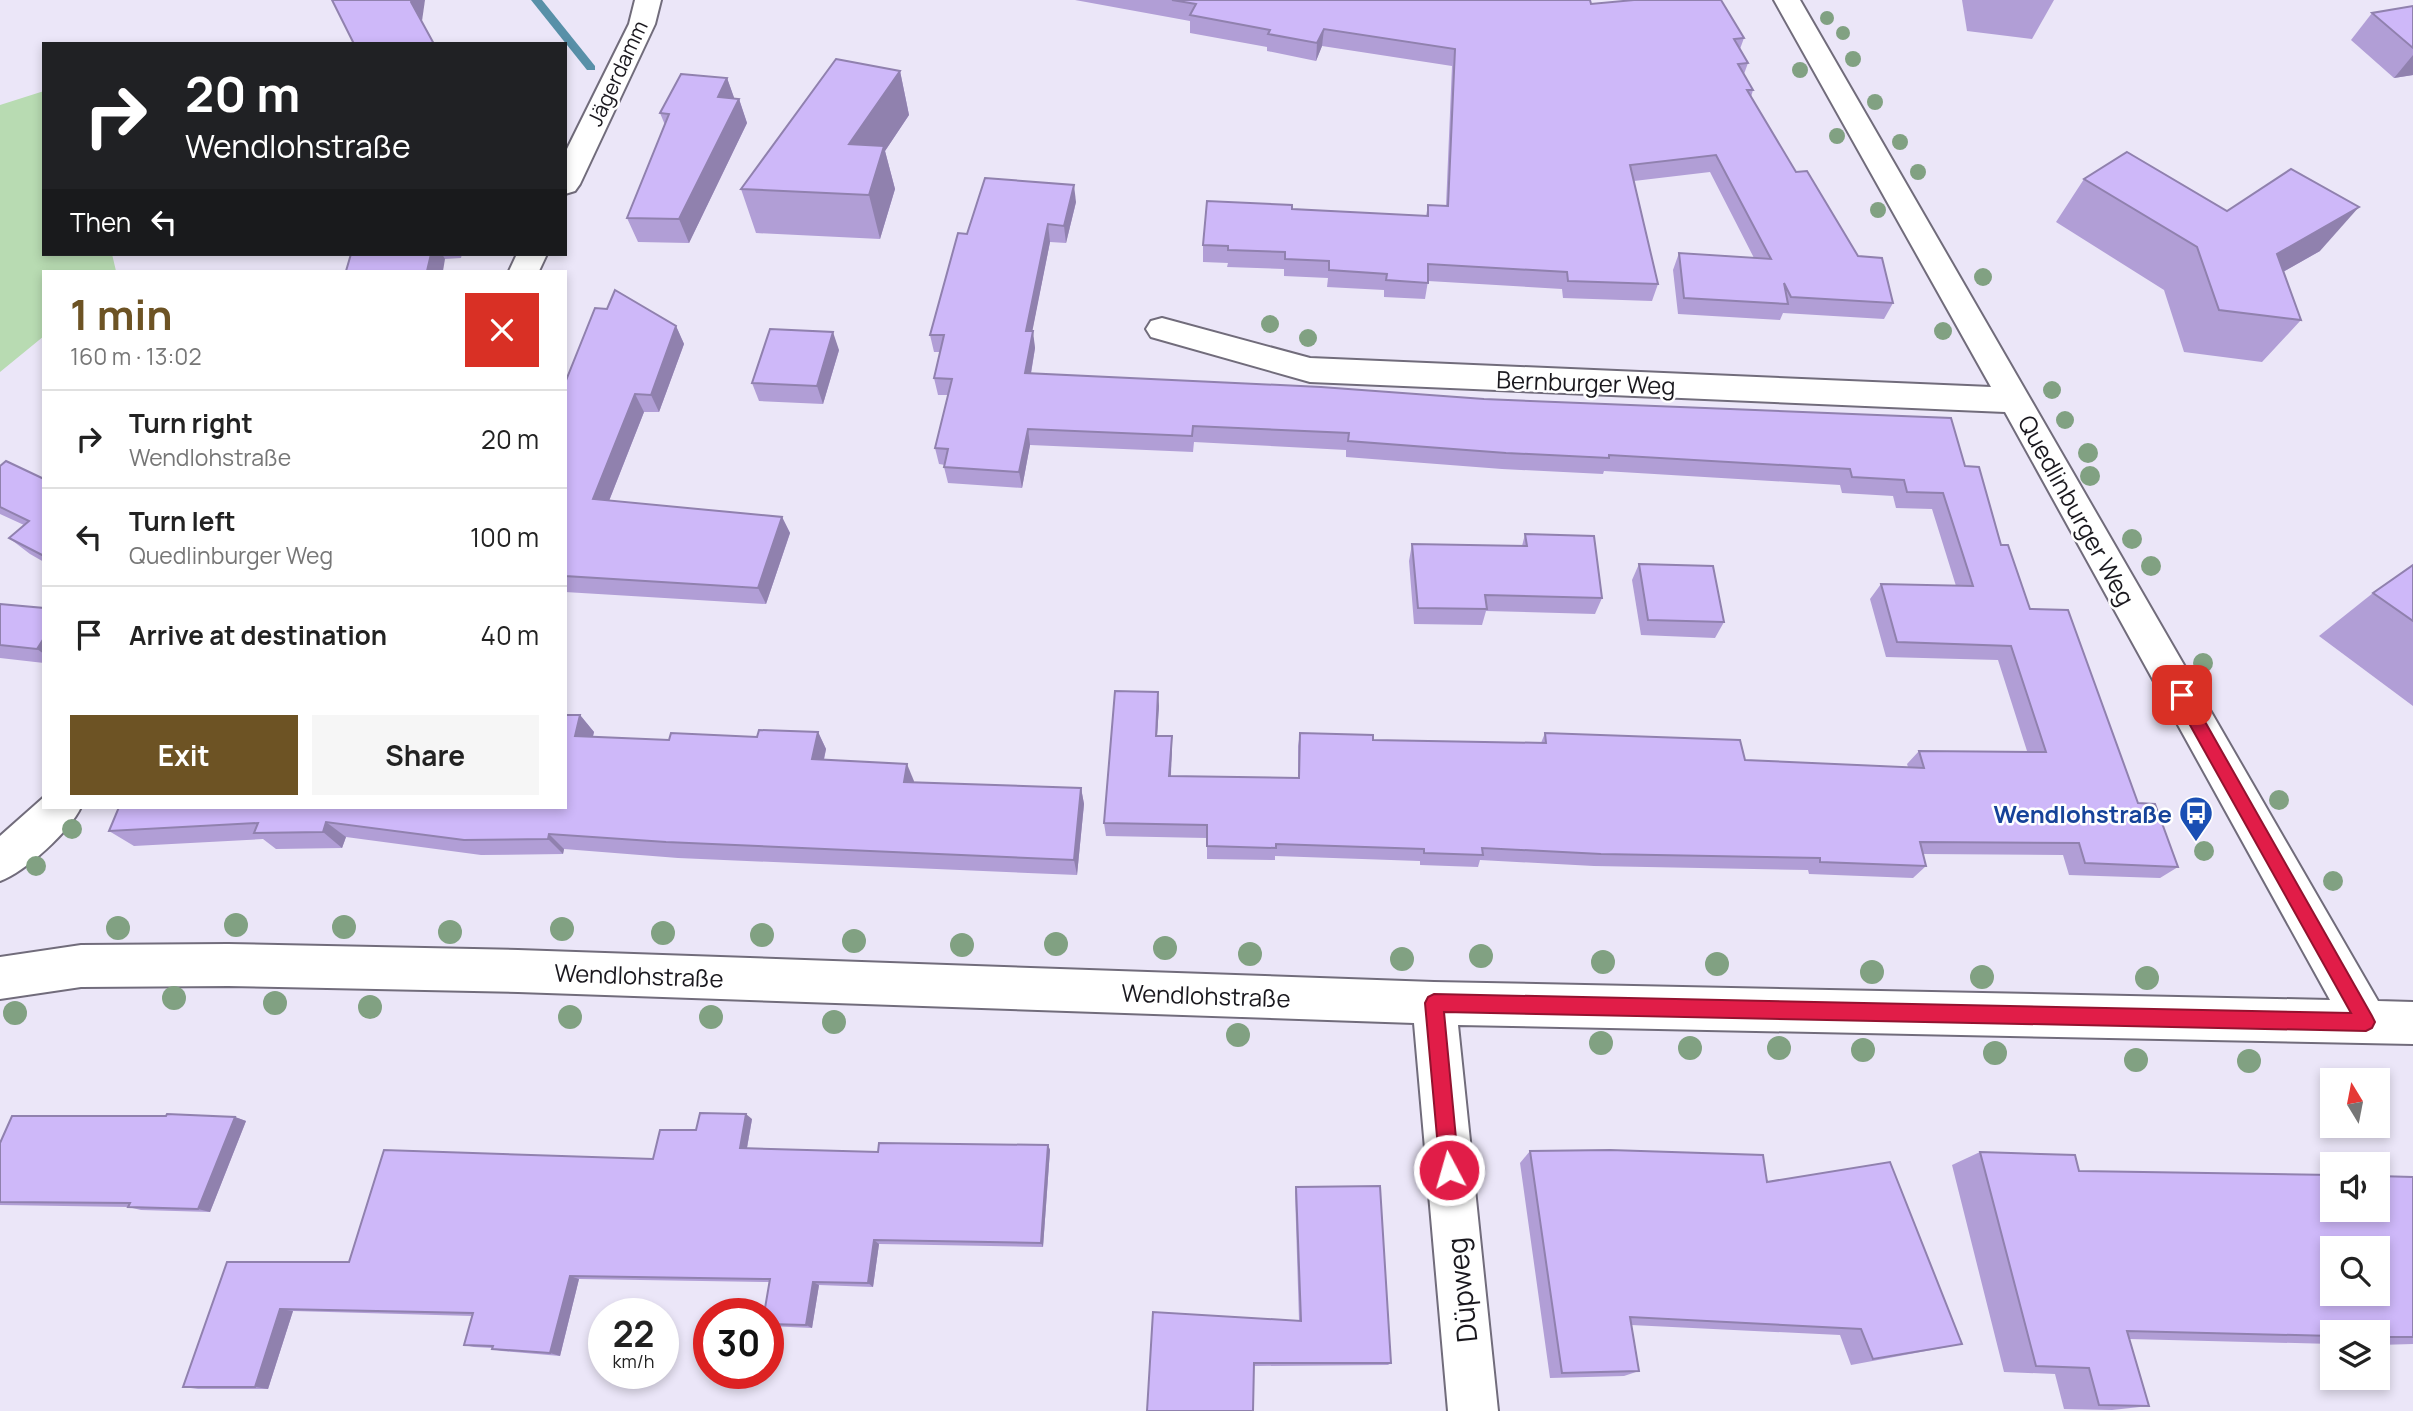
<!DOCTYPE html>
<meta charset="utf-8">
<style>
:root{--surface:#fff;--page:#f6f6f6;--text:#222;--muted:#767676;--line:#e0e0e0;--accent:#6d5324}
body{margin:0;font-family:Manrope,sans-serif;background:var(--page);color:var(--text);height:100vh;display:flex;flex-direction:column;font-size:26px;white-space:nowrap}
*{box-sizing:border-box;margin:0}
p{font-size:23px;color:var(--muted)}
.icon{flex:none;width:38px;height:38px;fill:none;stroke:currentColor;stroke-width:2;stroke-linecap:round;stroke-linejoin:round}
.map{position:relative;flex:1;overflow:hidden}
.drawer{position:absolute;left:42px;top:270px;width:525px;height:539px;display:flex;flex-direction:column;background:var(--surface);border-radius:0px;box-shadow:0 4px 10px #0003}
.drawer>*{flex:none}
.banner{position:absolute;left:42px;top:42px;width:525px;height:214px;border-radius:0px;box-shadow:0 4px 10px #0003;background:#202124;color:#fff;overflow:hidden}
.needle{width:46px;rotate:350deg}
.buttons{position:absolute;left:2320px;top:1068px;display:grid;gap:14px}
.buttons a{display:grid;place-items:center;width:70px;height:70px;border-radius:0px;background:var(--surface);box-shadow:0 4px 10px #0003;font-size:35px}
.speed{position:absolute;left:588px;top:1298px;display:flex;gap:14px;font-size:35px;font-weight:700;text-align:center}
.speed>*{display:grid;place-content:center;width:91px;height:91px;border-radius:50%;background:var(--surface);box-shadow:0 4px 10px #0003;line-height:1}
.speed small{font-size:18px;font-weight:400}
.speed .limit{border:10px solid #d22;background:#fff;color:#111}
.pin{position:absolute;display:grid;place-items:center;width:60px;height:60px;color:#fff;margin:-30px;border-radius:14px;box-shadow:0 4px 10px #0006}
.me{position:absolute;width:77px;margin:-38px;rotate:354deg;stroke-linejoin:round;filter:drop-shadow(0 0 5px #0008)}
.turn{display:flex;align-items:center;gap:24px;height:147px;padding:0 28px;font-size:32px}
.turn .icon{width:91px;height:91px;stroke-width:2.5}
.turn b{display:block;font-size:49px;line-height:60px}
.then{display:flex;align-items:center;height:66px;padding:0 28px;background:#0003;gap:14px;font-size:26px}
.round{display:grid;place-items:center;flex:none;width:74px;height:74px;border-radius:0px;background:var(--page)}
.head{display:flex;align-items:center;justify-content:space-between;height:119px;padding:0 28px}
h1{font-size:42px;font-weight:700;line-height:52px;color:var(--accent)}
.primary-button{display:flex;gap:14px;margin-top:auto;padding:14px 28px}
.primary-button a{flex:1;height:80px;border-radius:0px;background:var(--accent);color:#fff;font-size:28px;font-weight:700;line-height:80px;text-align:center}
.primary-button a+a{background:var(--page);color:var(--text)}
ul{padding:0;list-style:none}
li{display:flex;align-items:center;gap:21px;height:98px;padding:0 28px;border-top:2px solid var(--line)}
li div{flex:1}
li b{display:block;font-size:26px}
li em{font-style:normal}
.map>svg:first-child{display:block}
.green{fill:#b8dbb2}
.lines{fill:none;stroke-linecap:round;stroke-linejoin:round}
.stream{fill:#5890a8;fill-rule:evenodd}
.minor-casing{stroke:#716c7b;stroke-width:4}
.minor{fill:#fff;fill-rule:evenodd}
.tree{fill:#81a182}
.wall{fill:#b19ed6}
.shaded-wall{fill:#9081ae}
.building{fill:#ceb8f9;stroke:#9081ae;stroke-width:2;fill-rule:evenodd}
.route{fill:#e11d48;stroke:#92132f;stroke-width:2}
.labels{text-anchor:middle;dominant-baseline:central;stroke-width:5;stroke-linejoin:round;paint-order:stroke}
.far-street-label{font-size:21px;fill:#1a181e;stroke:#fff}
.street-label{font-size:24px;fill:#1a181e;stroke:#fff}
.transit-label{font-size:24px;font-weight:bold;fill:#164399;stroke:#fff;text-anchor:end}
.near-street-label{font-size:28px;fill:#1a181e;stroke:#fff}
</style>
<div class="map">
<svg width="2413" height="1411" viewBox="0 0 2413 1411">
<rect width="100%" height="100%" fill="#ebe6f8"/>
<!-- green -->
<path class="green" d="M44,91V254H112L116,271H44V336L0,372V105Z"/>
<g class="lines">
<!-- stream -->
<path class="stream" d="M531,0H542L595,66V70H587Z"/>
<!-- minor casing -->
<g class="minor-casing">
<g id="minor">
<path d="M635,0H661L655,24L580,184L575,191L565,194V153L629,24Z"/>
<path d="M1774,0H1800L2378,1001L2413,1002V1044L1458,1025L1498,1411H1448L1414,1023L518,992L228,986L81,987L0,999V957L81,945L228,944L518,950L1434,982L2330,1000L2005,412L1310,382L1151,337L1146,329L1151,321L1162,318L1310,358L1991,387Z"/>
<path d="M517,254H547L539,271H509Z"/>
<path d="M44,797V807H81C70,831 25,872 0,881V836Z"/>
</g>
</g>
<!-- minor -->
<use href="#minor" class="minor"/>
</g>
<!-- trees -->
<g class="tree">
<circle cx="1827" cy="18" r="7"/>
<circle cx="1843" cy="33" r="7"/>
<circle cx="1853" cy="59" r="8"/>
<circle cx="1800" cy="70" r="8"/>
<circle cx="1875" cy="102" r="8"/>
<circle cx="1837" cy="136" r="8"/>
<circle cx="1900" cy="142" r="8"/>
<circle cx="1918" cy="172" r="8"/>
<circle cx="1878" cy="210" r="8"/>
<circle cx="1983" cy="277" r="9"/>
<circle cx="1270" cy="324" r="9"/>
<circle cx="1943" cy="331" r="9"/>
<circle cx="1308" cy="338" r="9"/>
<circle cx="2052" cy="390" r="9"/>
<circle cx="2065" cy="420" r="9"/>
<circle cx="2088" cy="453" r="10"/>
<circle cx="2090" cy="476" r="10"/>
<circle cx="2132" cy="539" r="10"/>
<circle cx="2151" cy="566" r="10"/>
<circle cx="2203" cy="663" r="10"/>
<circle cx="2279" cy="800" r="10"/>
<circle cx="72" cy="829" r="10"/>
<circle cx="2204" cy="851" r="10"/>
<circle cx="36" cy="866" r="10"/>
<circle cx="2333" cy="881" r="10"/>
<circle cx="236" cy="925" r="12"/>
<circle cx="344" cy="927" r="12"/>
<circle cx="118" cy="928" r="12"/>
<circle cx="562" cy="929" r="12"/>
<circle cx="450" cy="932" r="12"/>
<circle cx="663" cy="933" r="12"/>
<circle cx="762" cy="935" r="12"/>
<circle cx="854" cy="941" r="12"/>
<circle cx="1056" cy="944" r="12"/>
<circle cx="962" cy="945" r="12"/>
<circle cx="1165" cy="948" r="12"/>
<circle cx="1250" cy="954" r="12"/>
<circle cx="1481" cy="956" r="12"/>
<circle cx="1402" cy="959" r="12"/>
<circle cx="1603" cy="962" r="12"/>
<circle cx="1717" cy="964" r="12"/>
<circle cx="1872" cy="972" r="12"/>
<circle cx="1982" cy="977" r="12"/>
<circle cx="2147" cy="978" r="12"/>
<circle cx="174" cy="998" r="12"/>
<circle cx="275" cy="1003" r="12"/>
<circle cx="370" cy="1007" r="12"/>
<circle cx="15" cy="1013" r="12"/>
<circle cx="570" cy="1017" r="12"/>
<circle cx="711" cy="1017" r="12"/>
<circle cx="834" cy="1022" r="12"/>
<circle cx="1238" cy="1035" r="12"/>
<circle cx="1601" cy="1043" r="12"/>
<circle cx="1690" cy="1048" r="12"/>
<circle cx="1779" cy="1048" r="12"/>
<circle cx="1863" cy="1050" r="12"/>
<circle cx="1995" cy="1053" r="12"/>
<circle cx="2136" cy="1060" r="12"/>
<circle cx="2249" cy="1061" r="12"/>
</g>
<!-- wall -->
<g class="wall">
<path d="M1075,0H1590L1591,4L1744,38L1740,49L1748,63L1744,74L1753,90L1751,97L1796,172L1893,303L1884,319L1783,313L1780,320L1678,314L1673,270L1679,253L1754,258L1710,172L1634,181L1658,284L1652,301L1563,298L1562,289L1428,281L1425,299L1384,297V290L1327,287L1328,278L1284,276V269L1227,267L1228,263L1203,262V245L1292,209L1426,216L1428,205L1446,206L1452,66L1322,46L1316,61L1267,51V47L1190,33V21Z"/>
<path d="M1962,0H2054L2032,39L1967,31Z"/>
<path d="M2413,6V75L2394,78L2351,40L2372,13Z"/>
<path d="M900,71L909,115L885,151L895,189L880,239L756,233L741,189Z"/>
<path d="M727,78L734,98L739,99L747,123L689,243L638,242L627,218L665,125L660,113Z"/>
<path d="M2084,179L2227,211L2320,251L2283,272L2301,320L2262,362L2184,352L2164,290L2056,222Z"/>
<path d="M1076,202L1066,243L1050,242L1032,331L1035,348L1031,374L1965,466L2030,609L2138,803L2178,867L2160,878L2069,875L2063,855L1923,854L1926,866L1913,878L1809,874L1808,870L1594,866L1480,860L1478,867L1420,865V861L1275,856V860L1207,859V838L1106,836L1104,823L1159,706L1157,736H1172L1171,776L1298,778V746L1300,733L1373,740L1541,743L1545,733L1745,760L1908,767L1907,764L1919,751H2027L1998,660L1886,657L1870,599L1881,584L1956,586L1932,509L1896,508L1893,496L1842,493L1840,485L1604,471L1603,474L1502,469L1346,457V450L1194,442L1193,452L1030,445L1022,488L948,483L944,467L945,465L939,464L935,448L948,395H938L934,378L940,352H934L930,335L967,234Z"/>
<path d="M351,254H462L461,258L445,259Z"/>
<path d="M676,326L684,344L659,412H644L609,501L782,517L790,533L766,604L565,592V383Z"/>
<path d="M839,350L823,404L759,401L752,383Z"/>
<path d="M0,466L44,479V562L30,554L9,538L24,525L0,514Z"/>
<path d="M1525,534L1602,598L1595,614L1486,611L1482,625L1414,624L1409,561L1412,544L1522,546Z"/>
<path d="M1639,564L1724,622L1715,638L1641,635L1632,580Z"/>
<path d="M2413,565V706L2319,636L2373,593Z"/>
<path d="M0,604L44,608V663L0,658Z"/>
<path d="M580,715L594,732L593,737L669,740L757,737L818,732L826,749L824,760L914,781L913,783L1081,788L1084,804L1077,875L678,858L564,849L563,854L481,855L346,837L342,848L276,849L263,839L134,846L109,831L565,807Z"/>
<path d="M235,1117L246,1121L210,1212L141,1210L128,1207L0,1205V1143Z"/>
<path d="M752,1119L747,1148L878,1152L1048,1145L1050,1150L1043,1247L879,1244L873,1287L819,1285L812,1328L768,1326L769,1282L579,1279L560,1356L502,1351L492,1349V1348L474,1347L464,1345L472,1316L293,1311L268,1389H198L183,1387L227,1262H349L653,1159L696,1130Z"/>
<path d="M1530,1151L1767,1182L1962,1344L1937,1349L1851,1365L1840,1335L1631,1325L1639,1371L1624,1376L1550,1378L1520,1163Z"/>
<path d="M1980,1152L2079,1171L2413,1177V1344L2378,1345V1332H2333V1344L2129,1339L2149,1406L2112,1410L2064,1409L2055,1374L2004,1372L1952,1165Z"/>
<path d="M1296,1187L1391,1363L1388,1365L1254,1366L1147,1411L1299,1320L1295,1192Z"/>
</g>
<!-- shaded-wall -->
<g class="shaded-wall">
<path d="M412,0H425L422,21L411,2Z"/>
<path d="M1324,29L1322,46L1316,61L1317,43Z"/>
<path d="M2413,55V75L2394,78Z"/>
<path d="M900,71L909,115L885,151L895,189L880,239L869,195L849,144Z"/>
<path d="M727,78L736,103L718,97Z"/>
<path d="M739,99L747,123L689,243L679,219Z"/>
<path d="M1074,185L1076,202L1066,243L1064,226Z"/>
<path d="M2359,207L2320,251L2240,296L2277,254Z"/>
<path d="M1048,224L1050,242L1029,348L1026,331Z"/>
<path d="M431,254H442L445,259L443,271H427Z"/>
<path d="M676,326L684,344L659,412L651,395Z"/>
<path d="M1033,331L1035,348L1028,390L1025,373Z"/>
<path d="M833,332L839,350L823,404L817,386Z"/>
<path d="M635,394L644,412L603,516L593,499Z"/>
<path d="M1028,429L1030,445L1022,488L1019,472Z"/>
<path d="M782,517L790,533L766,604L758,588Z"/>
<path d="M44,638V654L37,649Z"/>
<path d="M1158,692L1159,706L1156,750V736Z"/>
<path d="M580,715L594,732L588,753L575,736Z"/>
<path d="M818,732L826,749L820,776L812,759Z"/>
<path d="M1172,736V750L1170,789L1169,776Z"/>
<path d="M907,764L914,781L910,798L904,782Z"/>
<path d="M1081,788L1084,804L1077,875L1074,860Z"/>
<path d="M326,822L346,837L342,848L323,832Z"/>
<path d="M549,834L564,849L563,854L548,839Z"/>
<path d="M746,1114L752,1119L746,1153L740,1148Z"/>
<path d="M235,1117L246,1121L210,1212L198,1209Z"/>
<path d="M1048,1145L1050,1150L1043,1247L1041,1243Z"/>
<path d="M874,1240L879,1244L873,1287L868,1283Z"/>
<path d="M570,1276L579,1279L560,1356L550,1353Z"/>
<path d="M813,1282L819,1285L812,1328L806,1325Z"/>
<path d="M280,1309L293,1311L268,1389L255,1387Z"/>
</g>
<!-- building -->
<g class="building">
<path d="M332,0H412L411,2L434,44H354Z"/>
<path d="M1172,0H1590L1591,4L1634,0H1721L1744,38L1734,39L1748,63L1738,64L1753,90H1747L1796,172L1807,171L1858,256L1882,258L1893,303L1791,297L1784,283L1788,304L1684,298L1679,253L1771,259L1716,155L1630,165L1658,284L1568,281L1567,272L1428,264V283L1386,280L1387,274L1329,270V261L1285,259V252L1228,250V246L1203,245L1207,201L1292,205V209L1428,216V205L1448,206L1455,49L1324,29L1317,43L1268,34L1270,30L1190,15L1196,4Z"/>
<path d="M2413,6V48L2372,13Z"/>
<path d="M836,59L900,71L849,144L884,146L869,195L741,189Z"/>
<path d="M681,74L727,78L718,97L739,99L679,219L627,218L669,114L660,113Z"/>
<path d="M2127,152L2227,211L2291,169L2359,207L2277,254L2301,320L2219,310L2197,247L2084,179Z"/>
<path d="M985,178L1074,185L1064,226L1048,224L1026,331H1033L1025,373L1321,387L1484,399L1951,418L1965,466L1979,467L2001,545H2008L2030,609L2068,610L2138,803L2155,804L2178,867L2085,863L2079,843L1920,842L1926,866L1820,862V858L1601,854L1482,848L1483,855L1424,853V849L1276,844V848L1207,846V825L1104,823L1115,691L1158,692L1156,736H1172L1169,776L1299,778L1300,733L1373,735V740L1546,743L1545,733L1740,740L1745,760L1924,768L1919,751L2046,752L2011,646L1897,642L1881,584L1973,586L1943,493L1907,492L1904,480L1852,477L1850,469L1609,455V458L1506,453L1348,441L1349,433L1193,426L1192,436L1028,429L1019,472L944,467L948,449L935,448L952,379L934,378L944,335H930L958,233L967,234Z"/>
<path d="M351,254H431L427,271H346Z"/>
<path d="M615,290L676,326L651,395L635,394L593,499L782,517L758,588L565,576V383L595,308L607,309Z"/>
<path d="M770,329L833,332L817,386L752,383Z"/>
<path d="M6,461L44,479V556L9,538L29,521L0,507V466Z"/>
<path d="M1525,534L1594,536L1602,598L1485,595L1487,609L1418,608L1412,544L1527,546Z"/>
<path d="M1639,564L1713,566L1724,622L1648,620Z"/>
<path d="M2413,565V621L2373,593Z"/>
<path d="M0,604L44,608V638L37,649L0,645Z"/>
<path d="M565,715H580L575,736L669,740L671,733L757,737L759,730L818,732L812,759L907,764L904,782L1081,788L1074,860L666,842L549,834L548,839L464,840L326,822L323,832L254,833L258,823L109,831L119,807H565Z"/>
<path d="M700,1113L746,1114L740,1148L878,1152L879,1143L1048,1145L1041,1243L874,1240L868,1283L813,1282L806,1325L768,1324V1314H764L770,1279L570,1276L550,1353L492,1349L493,1346L464,1345L473,1313L280,1309L255,1387H183L227,1262H349L384,1150L653,1159L660,1130H696Z"/>
<path d="M167,1114L235,1117L198,1209L128,1207L130,1203L0,1202V1143L12,1116H166Z"/>
<path d="M1610,1150L1763,1155L1767,1182L1890,1162L1962,1344L1873,1359L1861,1329L1630,1317L1639,1371L1562,1373L1530,1151Z"/>
<path d="M1980,1152L2075,1155L2079,1171L2333,1175V1209H2378V1176L2413,1177V1337H2378V1332H2333V1336L2127,1331L2149,1406L2099,1405L2089,1368L2036,1366ZM2333,1248H2378V1293H2333Z"/>
<path d="M1380,1186L1391,1363H1254L1253,1411H1147L1153,1312L1301,1321L1296,1187Z"/>
</g>
<!-- route -->
<path class="route" d="M2182,689L2187,690L2372,1016L2375,1022L2372,1028L2366,1031L1444,1012L1459,1170L1456,1177L1449,1180L1442,1177L1440,1170L1425,1003L1428,997L1434,994L2351,1013L2176,700L2174,695L2176,690Z"/>
<!-- icons -->
<defs>
<g id="bus-pin" transform="scale(1.75)"><path d="M0 17L-7.5 6A9.5 9.5 0 1 1 7.5 6Z" fill="#1a4fb4" stroke="#fff"/><path d="M-5-6H5V4H4V6H2V4H-2V6H-4V4H-5ZM-3.5-4V0h7V-4ZM-3.5 1.2v1.5H-2V1.2ZM2 1.2v1.5H3.5V1.2Z" fill="#fff"/></g>
</defs>
<g fill-rule="evenodd">
<use href="#bus-pin" x="2196" y="813"/>
</g>
<g class="labels">
<!-- far-street labels -->
<g class="far-street-label">
<text transform="translate(617 73) rotate(-65)">Jägerdamm</text>
</g>
<!-- street labels -->
<g class="street-label">
<text transform="translate(1586 382) rotate(2)">Bernburger Weg</text>
<text transform="translate(2077 510) rotate(61)">Quedlinburger Weg</text>
<text transform="translate(639 975) rotate(2)">Wendlohstraße</text>
<text transform="translate(1206 995) rotate(2)">Wendlohstraße</text>
</g>
<!-- transit labels -->
<g class="transit-label">
<text x="2172" y="813">Wendlohstraße</text>
</g>
<!-- near-street labels -->
<g class="near-street-label">
<text transform="translate(1461 1290) rotate(-96)">Düpweg</text>
</g>
</g>
</svg>
<div class="buttons">
<a><svg class="needle" viewBox="-14 -14 28 28"><path d="M0-13l5 13h-10z" fill="#e53935"/><path d="M0 13l5-13h-10z" fill="#767676"/></svg></a>
<a><svg class="icon" aria-label="sound" viewBox="0 0 24 24"><path d="M4 9h4l5-4v14l-5-4H4zM17 9q2 3 0 6"/></svg></a>
<a><svg class="icon" aria-label="search" viewBox="0 0 24 24"><circle cx="10" cy="10" r="6"/><path d="M15 15l6 6"/></svg></a>
<a><svg class="icon" aria-label="layers" viewBox="0 0 24 24"><path d="M12 4l9 5-9 5-9-5zM3 14l9 5 9-5"/></svg></a>
</div>
<div class="speed"><div>22<small>km/h</small></div><div class="limit">30</div></div>
<div class="pin" style="left:2182px;top:695px;background:#d93025"><svg class="icon" aria-label="arrive" viewBox="0 0 24 24"><path d="M6 21V4h12l-3 4 3 4H6"/></svg></div>
<svg class="me" style="left:1449px;top:1170px" viewBox="-20 -20 40 40"><circle r="17" fill="#e11d48" stroke="#fff" stroke-width="3"/><path d="M0-11L8 9 0 5-8 9z" fill="#fff"/></svg>
<div class="banner">
<div class="turn"><svg class="icon" aria-label="right" viewBox="0 0 24 24"><path d="M7 20v-9h11M14 6l5 5-5 5"/></svg><div><b>20 m</b>Wendlohstraße</div></div>
<div class="then">Then<svg class="icon" aria-label="left" viewBox="0 0 24 24"><path d="M17 20v-9H6M10 6l-5 5 5 5"/></svg></div>
</div>
<section class="drawer">
<div class="head"><div><h1>1 min</h1><p>160 m · 13:02</p></div><a class="round" style="background:#d93025;color:#fff"><svg class="icon" aria-label="close" viewBox="0 0 24 24"><path d="M6 6l12 12M18 6L6 18"/></svg></a></div>
<ul>
<li><svg class="icon" aria-label="right" viewBox="0 0 24 24"><path d="M7 20v-9h11M14 6l5 5-5 5"/></svg><div><b>Turn right</b><p>Wendlohstraße</p></div><em>20 m</em></li>
<li><svg class="icon" aria-label="left" viewBox="0 0 24 24"><path d="M17 20v-9H6M10 6l-5 5 5 5"/></svg><div><b>Turn left</b><p>Quedlinburger Weg</p></div><em>100 m</em></li>
<li><svg class="icon" aria-label="arrive" viewBox="0 0 24 24"><path d="M6 21V4h12l-3 4 3 4H6"/></svg><div><b>Arrive at destination</b></div><em>40 m</em></li>
</ul>
<div class="primary-button"><a>Exit</a><a>Share</a></div>
</section>
</div>
